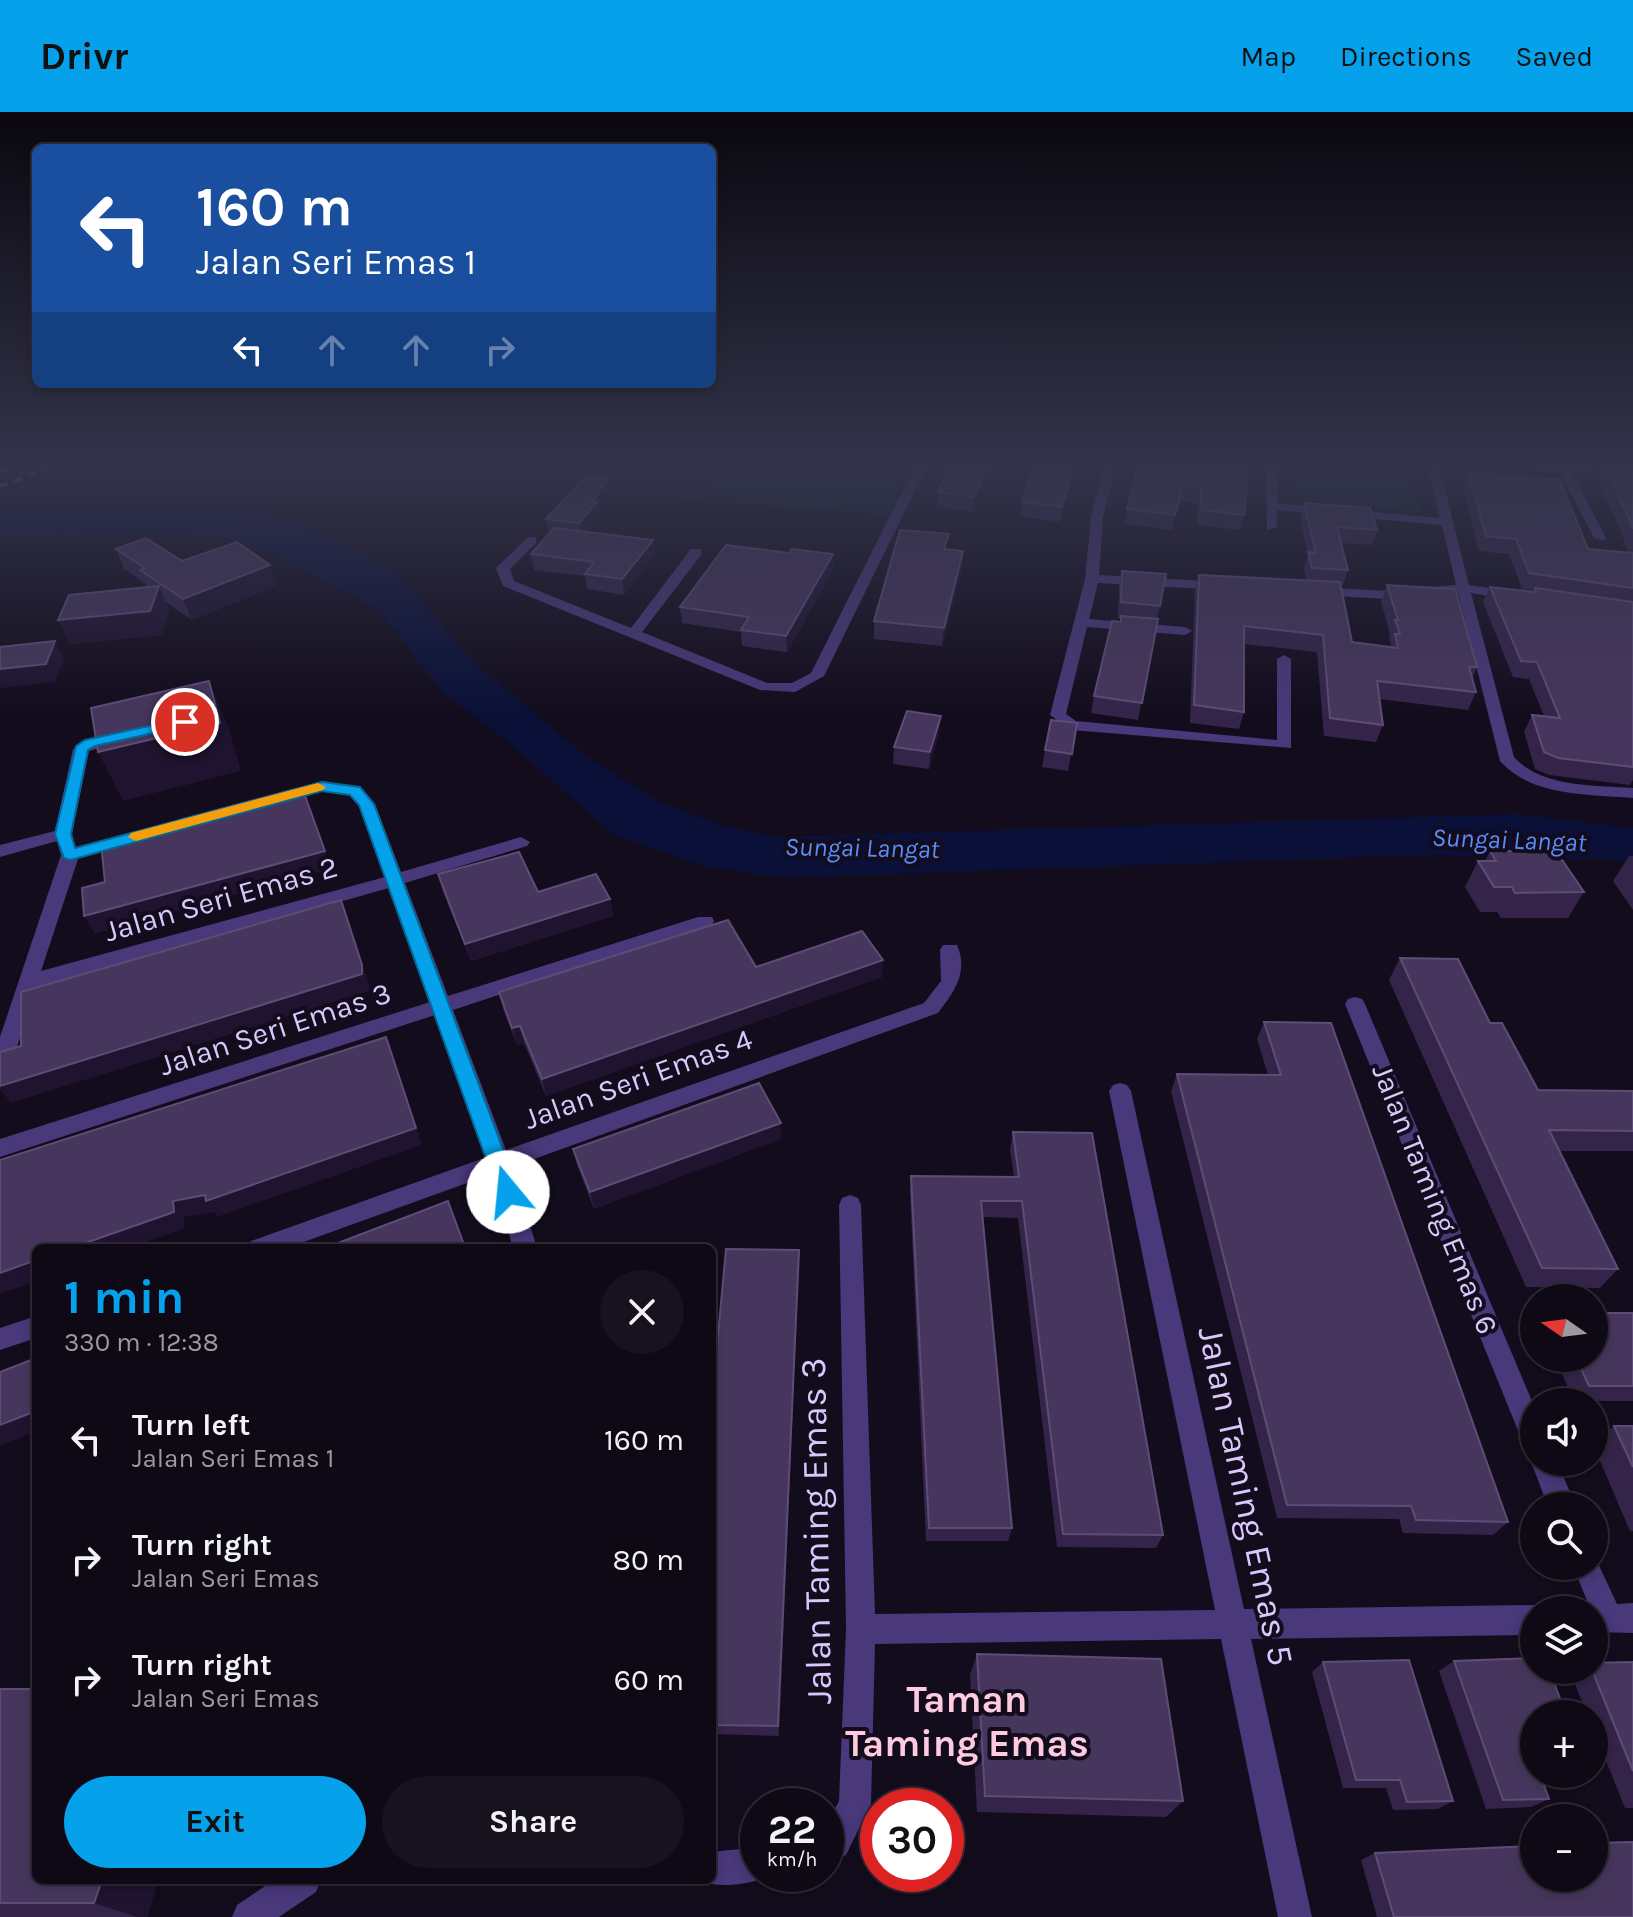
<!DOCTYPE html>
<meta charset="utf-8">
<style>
:root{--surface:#0e0915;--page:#17121e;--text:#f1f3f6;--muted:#9b9aa0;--line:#2e2a34;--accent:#06a1eb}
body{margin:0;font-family:Karla,sans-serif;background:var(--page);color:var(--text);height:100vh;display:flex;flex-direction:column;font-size:30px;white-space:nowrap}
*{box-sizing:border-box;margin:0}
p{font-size:26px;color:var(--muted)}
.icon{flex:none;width:44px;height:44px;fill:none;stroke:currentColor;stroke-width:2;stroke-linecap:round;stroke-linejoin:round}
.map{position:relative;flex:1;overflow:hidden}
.side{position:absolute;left:32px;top:1132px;width:684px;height:640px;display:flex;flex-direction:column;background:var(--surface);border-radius:12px;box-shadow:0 4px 12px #0003,0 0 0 2px var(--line)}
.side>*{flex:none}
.top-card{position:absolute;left:32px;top:32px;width:684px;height:244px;border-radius:12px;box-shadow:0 4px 12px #0003,0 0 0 2px var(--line);background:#1a4fa0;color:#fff;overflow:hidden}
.needle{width:52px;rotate:284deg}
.tools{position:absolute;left:1520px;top:1172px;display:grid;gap:16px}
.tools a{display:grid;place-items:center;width:88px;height:88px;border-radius:50%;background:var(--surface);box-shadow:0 4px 12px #0003,0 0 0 2px var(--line);font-size:40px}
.speed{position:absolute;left:740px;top:1676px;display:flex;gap:16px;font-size:40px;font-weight:700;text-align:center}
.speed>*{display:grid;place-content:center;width:104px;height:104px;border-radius:50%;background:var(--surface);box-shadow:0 4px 12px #0003,0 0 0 2px var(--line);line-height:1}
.speed small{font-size:20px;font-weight:400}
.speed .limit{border:12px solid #d22;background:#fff;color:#111}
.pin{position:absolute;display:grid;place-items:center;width:68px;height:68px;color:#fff;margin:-34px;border:4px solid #fff;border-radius:50%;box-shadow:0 2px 8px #0007}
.me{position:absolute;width:88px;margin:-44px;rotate:343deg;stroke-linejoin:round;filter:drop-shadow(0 0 6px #0008)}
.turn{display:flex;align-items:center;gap:28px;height:168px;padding:0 32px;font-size:36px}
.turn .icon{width:104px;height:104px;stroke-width:2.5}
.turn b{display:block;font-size:56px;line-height:68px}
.lanes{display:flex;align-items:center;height:76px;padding:0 32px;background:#0003;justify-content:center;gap:40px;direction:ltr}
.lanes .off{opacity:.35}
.round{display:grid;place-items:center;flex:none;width:84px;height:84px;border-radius:42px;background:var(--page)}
.head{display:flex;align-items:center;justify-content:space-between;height:136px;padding:0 32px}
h1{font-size:48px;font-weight:700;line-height:60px;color:var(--accent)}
.primary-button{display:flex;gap:16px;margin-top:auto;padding:16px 32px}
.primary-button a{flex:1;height:92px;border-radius:48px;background:var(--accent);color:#111;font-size:32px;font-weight:700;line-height:92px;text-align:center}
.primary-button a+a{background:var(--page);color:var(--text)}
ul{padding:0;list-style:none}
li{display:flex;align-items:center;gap:24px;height:120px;padding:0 32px}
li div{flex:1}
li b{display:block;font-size:30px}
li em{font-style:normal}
header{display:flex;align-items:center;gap:48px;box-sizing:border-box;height:112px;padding:0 40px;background:var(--accent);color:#111}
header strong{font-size:38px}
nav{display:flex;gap:44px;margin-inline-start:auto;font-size:28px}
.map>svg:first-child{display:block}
.green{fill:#0f2126}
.water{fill:#0a1037}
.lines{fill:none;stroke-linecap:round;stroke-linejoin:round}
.stream{stroke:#0a1037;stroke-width:5}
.minor{fill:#49387a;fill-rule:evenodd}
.rail{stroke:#06a1eb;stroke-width:4;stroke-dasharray:8 7;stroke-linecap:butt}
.wall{fill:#34244a}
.shaded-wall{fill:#1f132f}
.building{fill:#46365d;stroke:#5d4d76;stroke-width:2}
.route{fill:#06a1eb;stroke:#046999;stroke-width:2}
.slow{fill:#f59e0b}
.labels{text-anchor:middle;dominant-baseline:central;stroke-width:8;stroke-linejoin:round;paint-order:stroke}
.far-water-label{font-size:26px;font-style:italic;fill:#598bfa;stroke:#120c1c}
.street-label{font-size:30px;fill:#dac8fd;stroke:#120c1c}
.near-street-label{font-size:36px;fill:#dac8fd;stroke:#120c1c}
.near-neighbourhood-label{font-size:38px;font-weight:bold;fill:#fecadf;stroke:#120c1c}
</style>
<header>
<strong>Drivr</strong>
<nav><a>Map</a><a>Directions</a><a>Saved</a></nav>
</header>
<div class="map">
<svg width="1633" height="1805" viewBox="0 0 1633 1805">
<rect width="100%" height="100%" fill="#120c1c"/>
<!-- green -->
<g class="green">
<path d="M696,354H913L889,402L660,386L719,364Z"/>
<path d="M1295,354H1381L1413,357L1420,401L1295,388Z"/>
</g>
<!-- water -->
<path class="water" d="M223,396L291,408L372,446L409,474L473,550L589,646L660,690L721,713L775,725L1517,702L1633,716V751L1612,747L1424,743L783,766L703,754L614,723L505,627L444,582L379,498L265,437L227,427L167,422L0,425V397Z"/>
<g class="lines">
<!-- stream -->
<path class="stream" d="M230,354C252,371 261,386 262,413"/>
<!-- minor -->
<g class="minor">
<path d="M915,354H927L824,564L795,580L760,578L503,474L496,456L528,425H536V431L510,457L514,469L631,516L691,437H701V443L642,520L767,571H792L811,561Z"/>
<path d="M1104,354H1116L1103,405L1099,463L1223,470L1230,474L1223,478L1098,471L1089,507L1185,515L1192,519L1185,523L1087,515L1066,602L1076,609L1277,628V547L1284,543L1291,547V636L1072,618L1050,603L1085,467L1091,405Z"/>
<path d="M1266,354H1278L1277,391L1440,406L1427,354H1439L1469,473L1514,480L1521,484L1514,488L1471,481L1514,645C1542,676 1594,673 1633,676V686C1589,682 1532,685 1500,649L1458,481L1389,487L1315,483L1308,479L1315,475L1389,479L1456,473L1442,413L1277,398V415L1267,418Z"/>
<path d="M1510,354L1592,356L1594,358L1588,361H1572L1606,426L1604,429L1594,426L1560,360L1516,357Z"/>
<path d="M121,619L127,621V627L89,639L72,722L76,736L128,722L137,727L134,731L78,747L41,859L385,765L359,694L349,683L322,679L185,716L176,711L179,707L322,669L354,674L360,675L375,692L401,760L521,725L530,730L527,734L405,771L448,884L698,805H712L714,809L712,813L453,898L506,1038L924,891L941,869L940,838L943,833H957C969,860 954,880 938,901L512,1055L537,1136H513L492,1062L287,1136H247L251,1129L487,1045L435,903L0,1045V1027L430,890L389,776L37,875L10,956L7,962L0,964V925L61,743L57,729L0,745V733L55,719L73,637L84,628Z"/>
<path d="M1355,885L1362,887L1365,892L1534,1294V1339L1525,1335L1521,1326L1345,892L1348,887Z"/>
<path d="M1120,971L1127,973L1131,979L1244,1497L1534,1493L1545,1498H1534V1523L1251,1527L1312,1805H1278L1221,1527L875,1532L871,1692L846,1743L826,1751V1713L839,1689L846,1517L839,1093L842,1086L850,1083L858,1086L861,1093L875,1502L1215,1498L1109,979L1113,973Z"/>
<path d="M36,1204V1226L0,1238V1216Z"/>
<path d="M1534,1342V1350H1557L1576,1394H1548L1531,1350Z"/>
<path d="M1594,1443L1617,1492L1633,1491V1521L1594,1520V1498H1587L1590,1496L1573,1454H1594Z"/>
<path d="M758,1735V1762L770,1764C750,1772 720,1777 700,1769L712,1768V1740Z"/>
<path d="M274,1768H321L316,1780L279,1805H232L237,1793Z"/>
</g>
<!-- rail -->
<g class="rail">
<path d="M0,359L15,354"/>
<path d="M0,374L55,354"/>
</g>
</g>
<!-- wall -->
<g class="wall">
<path d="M149,354H199L200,357L166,367Z"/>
<path d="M377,354H409L403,358Z"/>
<path d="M950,354H992L972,400L937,395L938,380Z"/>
<path d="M1076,354L1060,410L1020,405L1022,390Z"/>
<path d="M1138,354H1249L1244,403L1240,418L1197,413L1198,391L1179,389L1172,418L1124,412Z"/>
<path d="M1317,354H1348V357Z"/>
<path d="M1602,354H1617L1633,356V668L1630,673L1549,663L1535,657L1524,620L1532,603L1544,604L1529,567L1513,565L1483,490L1490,475L1533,480L1534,478L1522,477L1509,442L1479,439L1463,375L1469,361L1588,437L1628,441L1621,419L1596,366Z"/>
<path d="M609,365L611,380L598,399L599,406L587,420L653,428L654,443L624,483L587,477L585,464L534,458L531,442L549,422L546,407Z"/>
<path d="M1304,391L1377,418L1372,433L1341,431L1348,458L1343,473H1340L1352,530L1390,535L1391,532L1389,524L1390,521L1381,490L1387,473L1477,555L1472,567L1476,580L1468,598L1380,587L1383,613L1376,630L1324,624L1317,540L1244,532V600L1239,617L1190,611L1195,479L1199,463L1306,469L1304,456L1308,442L1300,407Z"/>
<path d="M116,437L182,449L270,453L277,473L192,508L166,490L169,498L161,523L70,532L147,476L145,471L124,457Z"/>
<path d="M947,437L963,439L962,456L942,534L874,527V509Z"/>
<path d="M833,458L787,540L742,534L741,520L682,511L680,495Z"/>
<path d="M1122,459L1166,462L1138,608L1091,601L1094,584L1120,510L1121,507L1118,506L1119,475Z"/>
<path d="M1051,608L1077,611L1068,659L1042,655Z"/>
<path d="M939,621L929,657L893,652L894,635Z"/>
<path d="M1490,739L1584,780L1568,806H1501L1497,800H1480L1465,775L1478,749H1485Z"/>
<path d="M1629,744H1633V798L1613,769Z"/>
<path d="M438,762L538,780L610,787L613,804L471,849L443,780Z"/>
<path d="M1400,846L1490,911L1538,978L1633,979V1039H1559L1618,1157L1600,1176L1526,1175L1389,868Z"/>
<path d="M756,855L882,865L546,984L524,931L517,933L503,897L499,880Z"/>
<path d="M1264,910L1508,1410L1493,1423L1403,1421L1399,1407L1277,1406L1171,979L1177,962L1268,963L1257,927Z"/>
<path d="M1013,1020L1163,1423L1156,1436L1057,1435L1018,1106L983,1105L1012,1416L1008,1429H926L910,1081L911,1064L1014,1065L1010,1037Z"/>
<path d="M781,1027L594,1097L577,1053L573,1037Z"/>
<path d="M799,1138L779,1624L712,1622V1288Z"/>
<path d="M1633,1201V1289H1574L1555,1246H1594Z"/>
<path d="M1614,1314H1633V1419H1630L1594,1335V1332Z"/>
<path d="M977,1542L1183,1689L1166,1705L977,1700L970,1563Z"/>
<path d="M1454,1549L1534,1662H1587L1571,1669L1543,1671L1549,1687L1531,1695L1486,1697L1439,1559Z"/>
<path d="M1323,1550L1453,1689L1438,1697L1393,1698L1386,1676H1343L1312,1560Z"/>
<path d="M1633,1550V1696H1625L1594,1619V1602H1587L1571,1562L1577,1558H1594Z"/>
<path d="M0,1577L36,1768H158L147,1805H0Z"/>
<path d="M1375,1741L1633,1805H1377L1361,1748Z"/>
</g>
<!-- shaded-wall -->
<g class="shaded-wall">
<path d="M161,354H199L200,357L166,367Z"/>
<path d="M988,354H992L972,400L974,385Z"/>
<path d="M1074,354H1076L1060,410L1062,395Z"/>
<path d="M609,365L611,380L598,399L599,406L581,426L579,411Z"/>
<path d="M653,428L654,443L624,483L622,467Z"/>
<path d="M963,439L962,456L942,534L944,516Z"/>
<path d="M833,442V458L787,540L786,524Z"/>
<path d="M270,453L277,473L192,508L183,487Z"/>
<path d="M159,474L169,498L161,523L70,532L58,508Z"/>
<path d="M55,529L64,547L55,570L0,576V557Z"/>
<path d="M209,569L229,617L241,659L123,689L98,640Z"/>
<path d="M941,604L939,621L929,657L930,640Z"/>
<path d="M304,681L332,756L95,822L84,804Z"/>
<path d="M610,787L613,804L471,849L465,832Z"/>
<path d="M341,788L369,871V879L11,991L0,977V974Z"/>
<path d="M883,848L882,865L546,984L542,967Z"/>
<path d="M520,914L524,931L517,933L512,916Z"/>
<path d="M386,925L422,1033L217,1105L214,1100L184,1105L185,1116L130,1136H71L173,1089Z"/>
<path d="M781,1011V1027L594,1097L590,1080Z"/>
<path d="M799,1138V1154L779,1624L778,1614Z"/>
<path d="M36,1148V1169L0,1182V1161Z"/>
<path d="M36,1299V1320L0,1333V1313Z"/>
<path d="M102,1768H158L147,1805H137L94,1791Z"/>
</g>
<!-- building -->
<g class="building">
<path d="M950,354H988L974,385L938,380Z"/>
<path d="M1035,354H1074L1062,395L1022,390Z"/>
<path d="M1138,354H1249L1244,403L1201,398V376L1183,375L1175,403L1127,397Z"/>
<path d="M1604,354L1633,356V417L1628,404Z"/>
<path d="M1469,361L1560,368L1588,437L1633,441V476L1529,461L1516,427L1486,424Z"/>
<path d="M586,364L609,365L592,390H597L579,411L546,407Z"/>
<path d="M1304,391L1370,396L1377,418L1337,415L1348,458L1312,456L1308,440L1316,441Z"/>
<path d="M554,416L653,428L622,467L585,462L594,450L531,442Z"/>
<path d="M900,418L949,422L944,437L963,439L944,516L874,509Z"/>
<path d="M146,426L182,449L237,430L270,453L183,487L140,458L145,456L116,437Z"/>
<path d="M726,433L789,441L792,437L833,442L786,524L741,518L749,505L680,495Z"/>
<path d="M1122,459L1166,462L1160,494L1121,490Z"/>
<path d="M1199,463L1340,470L1352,530L1398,536L1395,522H1400L1395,508H1398L1387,473L1455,477L1477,555H1469L1476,580L1377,569L1383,613L1330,606L1323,523L1244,514V600L1194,593Z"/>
<path d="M159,474L150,499L58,508L69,483Z"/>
<path d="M1490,475L1536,480L1535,476L1633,490V655L1558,646L1544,640L1532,603L1560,606L1537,550L1521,549Z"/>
<path d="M1121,504L1158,507L1142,591L1094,584L1112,509L1121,510Z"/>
<path d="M55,529L46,552L0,557V535Z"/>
<path d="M209,569L220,611L98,640L91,596Z"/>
<path d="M907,599L941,604L930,640L894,635Z"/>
<path d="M1051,608L1077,611L1072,642L1045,638Z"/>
<path d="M304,681L325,739L84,804L82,776L105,770L101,732Z"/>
<path d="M1490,739H1556L1584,780L1515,781L1512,775H1494L1478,749H1496Z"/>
<path d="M519,740L538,780L596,762L610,787L465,832L438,762Z"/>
<path d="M341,788L362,853V862L0,974V940L21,934V880Z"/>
<path d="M728,808L756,855L862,819L883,848L542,967L520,914L512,916L499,880Z"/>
<path d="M1400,846L1458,847L1490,911H1502L1538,978L1633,979V1019L1549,1018L1618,1157L1542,1156Z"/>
<path d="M1264,910L1331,911L1508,1410L1416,1408L1411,1394L1287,1393L1177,962L1281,963Z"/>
<path d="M386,925L416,1016L206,1089L205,1083L173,1089L174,1100L71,1136H36V1148L0,1161V1048Z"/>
<path d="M759,971L781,1011L590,1080L573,1037Z"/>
<path d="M1013,1020L1092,1021L1163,1423L1063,1422L1022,1089H981L1012,1416H929L911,1064L1019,1065Z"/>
<path d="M448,1089L464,1133L457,1136H325Z"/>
<path d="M726,1137L799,1138L778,1614L712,1613V1288Z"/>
<path d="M1594,1201H1633V1274H1589L1576,1246H1594Z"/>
<path d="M36,1246V1299L0,1313V1260Z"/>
<path d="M1614,1314H1633V1355Z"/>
<path d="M977,1542L1161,1547L1183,1689L985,1684Z"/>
<path d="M1534,1546V1558H1549L1566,1602H1534V1662H1561L1540,1663L1549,1687L1503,1688L1454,1549Z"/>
<path d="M1409,1548L1453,1689L1407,1690L1400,1668H1356L1323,1550Z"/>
<path d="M1633,1550V1659L1592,1558H1594V1551Z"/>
<path d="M0,1577H36V1768H102L94,1791H0Z"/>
<path d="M1633,1730V1805H1394L1375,1741L1534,1734V1766H1594V1731Z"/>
</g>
<!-- sky -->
<linearGradient id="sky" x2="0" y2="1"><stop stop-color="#0a070f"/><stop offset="0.58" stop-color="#33344b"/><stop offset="1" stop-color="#33344b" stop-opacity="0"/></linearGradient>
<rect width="1633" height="606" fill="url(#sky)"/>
<!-- route -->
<path class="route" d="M185,606L192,610L190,613L95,634L88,638L71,722L75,736L322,670L360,675L374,692L519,1080L516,1086L508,1088L501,1086L498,1080L359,693L350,683L322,679L70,748L64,746L55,722L76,634L85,628Z"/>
<!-- slow -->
<path class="slow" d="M318,671L326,675L323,678L136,729L128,725L131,721Z"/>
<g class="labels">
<!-- far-water labels -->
<g class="far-water-label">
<text transform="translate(1509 728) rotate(2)">Sungai Langat</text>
<text transform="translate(862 736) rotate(1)">Sungai Langat</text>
</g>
<!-- street labels -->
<g class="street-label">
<text transform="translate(221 787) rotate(-16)">Jalan Seri Emas 2</text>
<text transform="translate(275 917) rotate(-18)">Jalan Seri Emas 3</text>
<text transform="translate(638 967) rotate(-20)">Jalan Seri Emas 4</text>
<text transform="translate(1435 1087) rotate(68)">Jalan Taming Emas 6</text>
</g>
<!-- near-street labels -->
<g class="near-street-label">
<text transform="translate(1246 1384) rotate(78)">Jalan Taming Emas 5</text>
<text transform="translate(816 1419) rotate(-91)">Jalan Taming Emas 3</text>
</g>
<!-- near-neighbourhood labels -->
<g class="near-neighbourhood-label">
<text x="967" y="1587">Taman<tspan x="967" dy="44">Taming Emas</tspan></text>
</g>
</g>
</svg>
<div class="tools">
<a><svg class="needle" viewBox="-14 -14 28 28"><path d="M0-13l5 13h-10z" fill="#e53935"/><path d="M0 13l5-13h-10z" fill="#9b9aa0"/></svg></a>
<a><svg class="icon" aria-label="sound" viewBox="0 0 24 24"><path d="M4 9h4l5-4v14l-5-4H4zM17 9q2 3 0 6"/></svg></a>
<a><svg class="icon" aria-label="search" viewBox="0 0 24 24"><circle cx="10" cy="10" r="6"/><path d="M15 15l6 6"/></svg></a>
<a><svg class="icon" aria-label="layers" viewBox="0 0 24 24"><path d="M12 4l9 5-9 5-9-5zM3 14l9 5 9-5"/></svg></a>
<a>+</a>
<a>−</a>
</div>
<div class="speed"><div>22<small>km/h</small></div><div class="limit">30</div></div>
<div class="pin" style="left:185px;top:610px;background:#d93025"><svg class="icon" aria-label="arrive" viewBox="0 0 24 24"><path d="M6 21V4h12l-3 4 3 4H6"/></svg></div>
<svg class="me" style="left:508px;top:1080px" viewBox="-20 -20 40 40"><circle r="19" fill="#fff"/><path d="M0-13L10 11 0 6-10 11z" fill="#06a1eb"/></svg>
<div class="top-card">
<div class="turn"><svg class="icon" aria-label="left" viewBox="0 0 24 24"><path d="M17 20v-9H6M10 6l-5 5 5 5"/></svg><div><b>160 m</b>Jalan Seri Emas 1</div></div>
<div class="lanes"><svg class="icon" aria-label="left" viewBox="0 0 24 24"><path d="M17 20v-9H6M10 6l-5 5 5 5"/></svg><svg class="icon off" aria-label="ahead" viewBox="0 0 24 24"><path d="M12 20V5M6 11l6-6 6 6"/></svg><svg class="icon off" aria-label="ahead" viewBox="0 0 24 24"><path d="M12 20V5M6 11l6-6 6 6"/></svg><svg class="icon off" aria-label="right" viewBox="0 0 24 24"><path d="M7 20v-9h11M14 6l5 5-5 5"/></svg></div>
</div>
<section class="side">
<div class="head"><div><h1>1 min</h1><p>330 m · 12:38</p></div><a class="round"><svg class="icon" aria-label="close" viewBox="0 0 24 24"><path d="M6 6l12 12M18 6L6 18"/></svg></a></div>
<ul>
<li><svg class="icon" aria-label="left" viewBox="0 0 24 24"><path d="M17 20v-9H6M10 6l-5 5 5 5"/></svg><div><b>Turn left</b><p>Jalan Seri Emas 1</p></div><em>160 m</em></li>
<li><svg class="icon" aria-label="right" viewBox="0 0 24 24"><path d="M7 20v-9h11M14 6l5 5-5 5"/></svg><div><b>Turn right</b><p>Jalan Seri Emas</p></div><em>80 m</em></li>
<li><svg class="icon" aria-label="right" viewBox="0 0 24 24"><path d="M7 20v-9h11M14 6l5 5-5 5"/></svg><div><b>Turn right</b><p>Jalan Seri Emas</p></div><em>60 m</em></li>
</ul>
<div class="primary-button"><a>Exit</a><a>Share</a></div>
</section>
</div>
